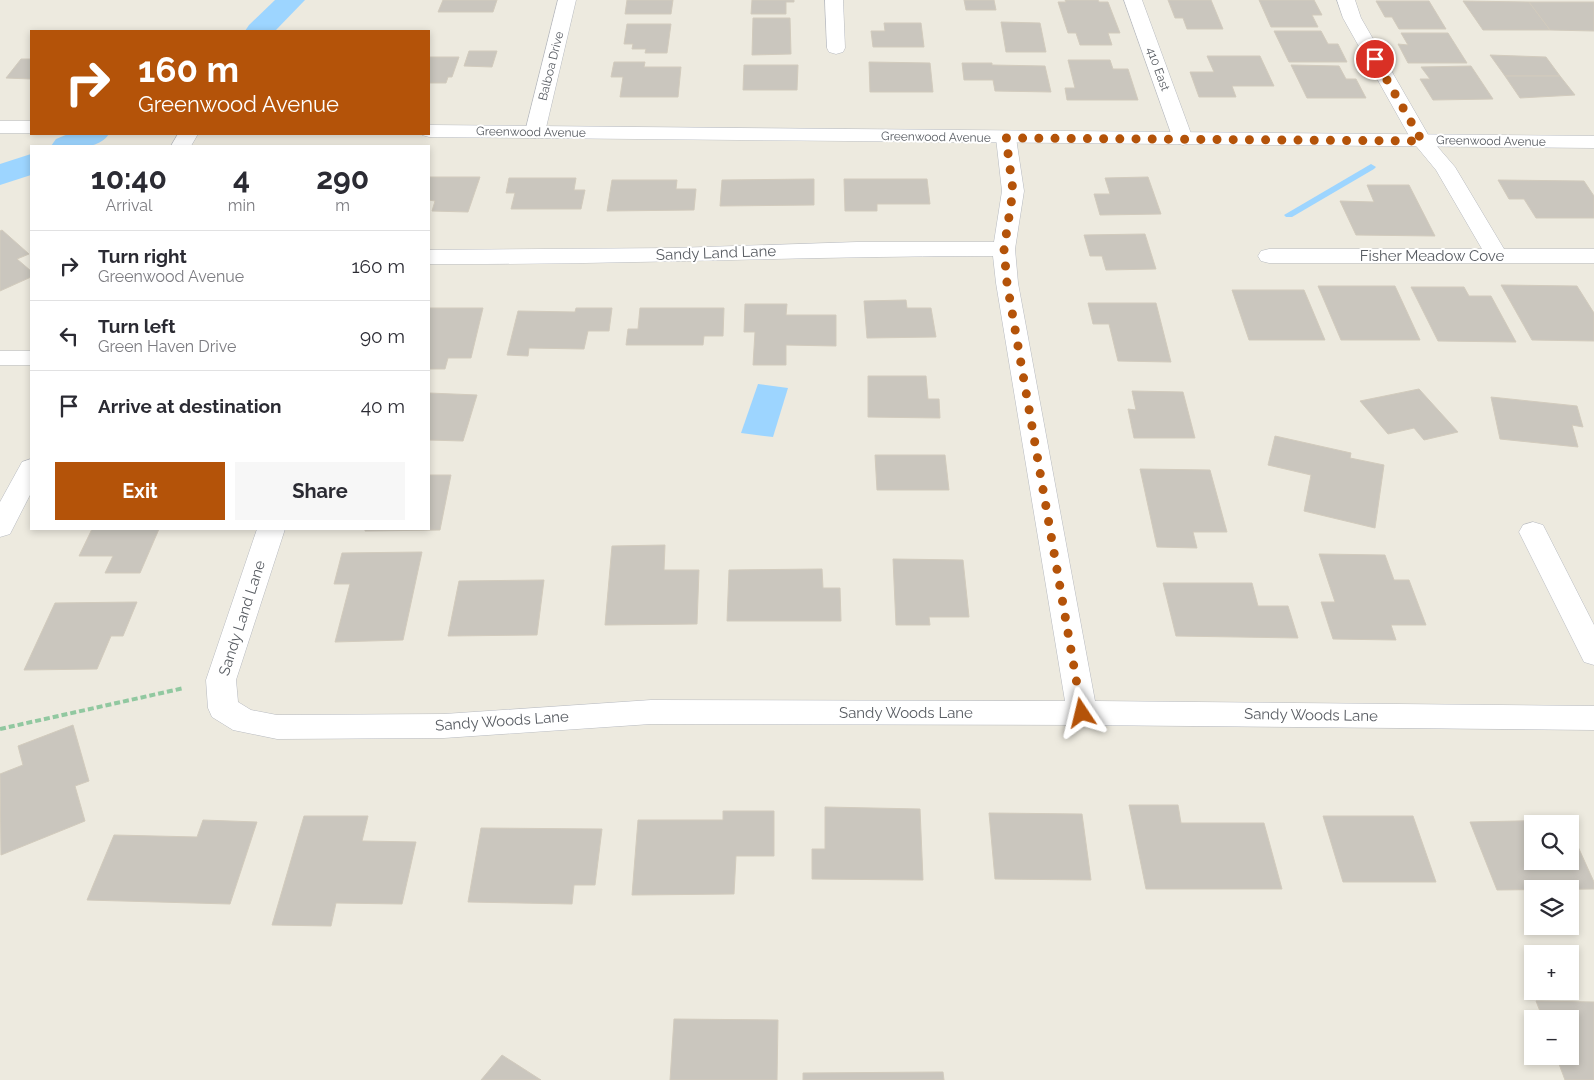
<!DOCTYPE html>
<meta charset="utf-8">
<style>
:root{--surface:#fff;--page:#f7f7f7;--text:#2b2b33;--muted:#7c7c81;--line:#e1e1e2;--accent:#b45309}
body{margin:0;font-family:Raleway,sans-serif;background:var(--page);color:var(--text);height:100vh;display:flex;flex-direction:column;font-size:19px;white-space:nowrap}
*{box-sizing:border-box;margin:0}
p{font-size:16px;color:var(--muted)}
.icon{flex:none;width:28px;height:28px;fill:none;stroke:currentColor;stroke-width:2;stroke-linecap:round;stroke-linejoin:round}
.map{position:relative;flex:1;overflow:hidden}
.panel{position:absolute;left:30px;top:145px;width:400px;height:385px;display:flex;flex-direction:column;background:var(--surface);border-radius:0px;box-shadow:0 2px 8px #0003}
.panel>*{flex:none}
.guide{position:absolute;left:30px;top:30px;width:400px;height:105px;border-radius:0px;box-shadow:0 2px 8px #0003;background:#b45309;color:#fff;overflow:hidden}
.buttons{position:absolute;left:1524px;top:815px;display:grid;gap:10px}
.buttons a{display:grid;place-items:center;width:55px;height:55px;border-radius:0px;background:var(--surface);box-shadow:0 2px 8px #0003;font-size:25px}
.pin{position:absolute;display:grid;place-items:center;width:42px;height:42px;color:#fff;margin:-21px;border:2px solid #fff;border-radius:50%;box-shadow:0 1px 5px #0007}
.me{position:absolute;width:55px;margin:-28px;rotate:350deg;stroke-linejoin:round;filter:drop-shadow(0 0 4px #0008)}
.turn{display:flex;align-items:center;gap:18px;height:105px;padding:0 25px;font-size:22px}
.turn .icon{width:65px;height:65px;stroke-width:2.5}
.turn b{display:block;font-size:35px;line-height:42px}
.eta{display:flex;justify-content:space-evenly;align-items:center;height:85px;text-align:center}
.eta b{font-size:30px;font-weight:700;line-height:35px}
.primary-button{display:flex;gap:10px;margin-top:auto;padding:10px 25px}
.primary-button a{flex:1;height:58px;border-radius:0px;background:var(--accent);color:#fff;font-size:20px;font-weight:700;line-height:58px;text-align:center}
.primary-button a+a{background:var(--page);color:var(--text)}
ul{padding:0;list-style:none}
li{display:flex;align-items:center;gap:15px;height:70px;padding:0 25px;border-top:1px solid var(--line)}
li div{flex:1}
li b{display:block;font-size:19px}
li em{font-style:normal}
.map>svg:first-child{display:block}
.water{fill:#9dd5ff}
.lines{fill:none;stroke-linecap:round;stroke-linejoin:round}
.stream{fill:#9dd5ff;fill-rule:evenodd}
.canal{fill:#9dd5ff;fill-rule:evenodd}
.building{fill:#cac6be;stroke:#d2cbbd}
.street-casing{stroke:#b7bac0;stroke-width:1}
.secondary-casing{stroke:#b8bcc3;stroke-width:1}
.path{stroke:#91c8a0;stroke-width:4;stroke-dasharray:6 3;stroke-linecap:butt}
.street{fill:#fff;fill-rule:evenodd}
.secondary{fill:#fff;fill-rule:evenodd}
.route{stroke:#b45309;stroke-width:9;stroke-dasharray:0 16.2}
.labels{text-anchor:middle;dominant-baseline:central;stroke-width:4;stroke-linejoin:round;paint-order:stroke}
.far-street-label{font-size:12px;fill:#585c62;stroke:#fff}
.street-label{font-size:15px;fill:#585c62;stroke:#fff}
</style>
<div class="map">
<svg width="1594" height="1080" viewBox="0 0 1594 1080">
<rect width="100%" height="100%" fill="#edeadf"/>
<!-- water -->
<path class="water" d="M758,384L788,388L773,437L741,433Z"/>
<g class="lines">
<!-- stream -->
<path class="stream" d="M1371,164L1376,167L1374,169L1292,217H1286L1284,215Z"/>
<!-- canal -->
<g class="canal">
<path d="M275,0H305L275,31H245L249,25Z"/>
<path d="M68,134H109C97,152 71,146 51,146L56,139Z"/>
<path d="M31,154V175L0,185V164Z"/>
</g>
</g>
<!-- building -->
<g class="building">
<path d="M443,0H497L493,12H438Z"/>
<path d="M627,0H673L671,14H625Z"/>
<path d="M752,0H794V2H786V14H751Z"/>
<path d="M964,0H994L996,10H966Z"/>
<path d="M1065,0H1098L1099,2H1108L1120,33H1108L1112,45H1080L1076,33H1068L1058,2H1066Z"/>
<path d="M1168,0H1211L1223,29H1187L1183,18H1175Z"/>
<path d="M1259,0H1314L1322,15H1312L1318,27H1271Z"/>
<path d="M1376,1H1429L1446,29H1399L1392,17H1385Z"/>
<path d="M1463,1L1529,2L1550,30H1483Z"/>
<path d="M1529,2H1594V31L1550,30Z"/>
<path d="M753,18H790L791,54L752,55Z"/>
<path d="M1001,22L1040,23L1046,52H1006Z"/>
<path d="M884,23H921L924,47H873L871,31H885Z"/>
<path d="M627,24H671L667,53H645L646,49H632L633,44H624Z"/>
<path d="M1274,31H1321L1328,44H1338L1347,62H1289Z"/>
<path d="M1401,33H1448L1467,63H1408L1398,44L1408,45Z"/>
<path d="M469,51H497L492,67L464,66Z"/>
<path d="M1490,55L1546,57L1560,76H1505Z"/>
<path d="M1207,56H1260L1274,86H1232L1236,97H1199L1190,72H1214Z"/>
<path d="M429,57H459L452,77H448L446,83H429Z"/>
<path d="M21,59H31V79L6,78Z"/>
<path d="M1068,60H1110L1113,69H1128L1138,100H1067L1065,88H1075Z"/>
<path d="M614,62H645L644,67H681L678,97H620L623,77H611Z"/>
<path d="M869,62L930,63L933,92H870Z"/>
<path d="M962,63H992V65L1045,66L1051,92L995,91L993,80H964Z"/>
<path d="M744,65H798L797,90H743Z"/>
<path d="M1291,65L1339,66L1346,79H1356L1366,98H1307Z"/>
<path d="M1471,66L1493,99L1433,100L1420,79H1430L1421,67Z"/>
<path d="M1505,76H1560L1575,95L1520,98Z"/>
<path d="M429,177H480L468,212L432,211L435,201L429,200Z"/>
<path d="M1148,177L1161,214L1100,215L1094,194H1110L1105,178Z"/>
<path d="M509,178H576L574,190H585L581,209H511L515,193H506Z"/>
<path d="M814,179V205L720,206L722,180Z"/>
<path d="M844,179H927L930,204H877V211H845Z"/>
<path d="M612,180H677L676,189H696L694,210L607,211Z"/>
<path d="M1498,180L1584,181L1594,196V218H1536L1524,199H1509Z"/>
<path d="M1367,185H1409L1435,236L1356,235L1340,201L1374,202Z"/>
<path d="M2,230L29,254L17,259L31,271V277L0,291V231Z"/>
<path d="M1145,234L1156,269L1106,270L1102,256H1090L1084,235Z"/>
<path d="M1501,285L1577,286L1594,313V341L1532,340Z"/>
<path d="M1318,286H1395L1420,340H1341Z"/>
<path d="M1411,287H1464L1469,296H1491L1516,342L1438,341Z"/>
<path d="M1232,290H1304L1325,340H1249Z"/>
<path d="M906,300L907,308H931L936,337L867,338L864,301Z"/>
<path d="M1088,303H1156L1171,362L1118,361L1109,324H1093Z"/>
<path d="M745,304H787L786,315H836V346L786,345V365H753L755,332H744Z"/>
<path d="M429,308H483L471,358H448L445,369H429Z"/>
<path d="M576,308H612L609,331H588L584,349L529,348L528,356L507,355L518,311L575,312Z"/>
<path d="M640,308H724L723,336H704L703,345H626L628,329H638Z"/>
<path d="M868,376H926L928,399H939L940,418L868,417Z"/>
<path d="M1419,389L1458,432L1424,440L1414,428L1388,434L1360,401Z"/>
<path d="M1132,391L1183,392L1195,438H1134L1128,409L1136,410Z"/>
<path d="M429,393L477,395L463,441L429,440Z"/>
<path d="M1491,397L1577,406L1583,427L1572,425L1578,447L1500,439Z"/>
<path d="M1275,436L1351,453L1350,458L1384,465L1375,528L1304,511L1311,475L1268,465Z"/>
<path d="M875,455H945L949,490H877Z"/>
<path d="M1140,469L1210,470L1227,532H1193L1197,548L1157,547Z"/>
<path d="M429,475H451L440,530L365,531V529H429Z"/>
<path d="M92,529H159L140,573H105L113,556H79Z"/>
<path d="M665,545L664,570H699L697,624L605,625L612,546Z"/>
<path d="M422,552L403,640L335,642L350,584H334L342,553Z"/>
<path d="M1319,554L1385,555L1394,580H1409L1426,625H1391L1396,640L1333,639L1321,602H1335Z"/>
<path d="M893,559L963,560L969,617H929L930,625H896Z"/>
<path d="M822,569L823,588H840L841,621H727L729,570Z"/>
<path d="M544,580L537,635L448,636L459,581Z"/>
<path d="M1163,583H1252L1258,606H1288L1298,638L1176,636Z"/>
<path d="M137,602L123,636H111L97,669L24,670L55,603Z"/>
<path d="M73,725L89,781L75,786L85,821L1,855L0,774L23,765L18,746Z"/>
<path d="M1129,805H1178L1181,823H1264L1282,889H1146Z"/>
<path d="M825,807L920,809L923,880L812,879V849H825Z"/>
<path d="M723,811H774V856H736L734,894L632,895L638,820H723Z"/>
<path d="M989,813L1082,814L1091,880L995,879Z"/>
<path d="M304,816H368L362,841L416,842L402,904L336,903L331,926L272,925Z"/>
<path d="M1323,816H1413L1436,882H1343Z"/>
<path d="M203,820L257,822L230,904L87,900L114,835L197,837Z"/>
<path d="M1566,820L1567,824H1532V861H1570V829L1594,882V889L1497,890L1470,822Z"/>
<path d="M481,828L602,829L595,885H574L572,904L468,902Z"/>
<path d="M1536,1001L1594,1002V1080H1565L1556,1056H1570V1019H1543Z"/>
<path d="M674,1019L778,1020L777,1080H670Z"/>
<path d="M502,1055L541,1080H481Z"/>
<path d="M943,1072L944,1080H803V1073Z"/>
</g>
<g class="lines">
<!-- street casing -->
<g class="street-casing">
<g id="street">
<path d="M558,0H576L545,132L542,136L535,138L528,136L525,132Z"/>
<path d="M825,0H843L845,48L843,52L836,54L829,52L827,48Z"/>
<path d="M1124,0H1142L1193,139L1190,143L1183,145L1176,143L1173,139Z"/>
<path d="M1337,0H1355L1361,18L1430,138L1455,167L1504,249H1594V263H1269L1261,261L1258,256L1261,251L1269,249H1482L1436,170L1412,141L1343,18Z"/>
<path d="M1006,132L1013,134L1016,138L1024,191L1015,249L1018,283L1095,701L1594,706V730L1082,725L651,724L444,738L277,739L233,730L212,717L208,708L206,680L257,529H285L236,680L238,702L251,710L277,715L444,714L651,700L1065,701L996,283L993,256C805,256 617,265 429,264V250L675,248L857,242H994L1002,191L996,138L999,134Z"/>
<path d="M178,134H198L191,146H171Z"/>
<rect x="0" y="351" width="31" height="14"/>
<path d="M31,459V493L10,534L0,537V502L22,462Z"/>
<path d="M1533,522L1543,525L1594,625V665L1584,662L1519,532L1523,525Z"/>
</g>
</g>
<!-- secondary casing -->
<g class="secondary-casing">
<g id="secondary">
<rect x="0" y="121" width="31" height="12"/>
<path d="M429,125L1594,136V148L429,137L422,135L421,134H429Z"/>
</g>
</g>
<!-- path -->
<path class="path" d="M0,729L184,688"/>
<!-- street -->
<use href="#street" class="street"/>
<!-- secondary -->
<use href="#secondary" class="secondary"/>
</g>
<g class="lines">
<!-- route -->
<path class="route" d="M1082,713L1007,283L1004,249L1013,191L1006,138L1422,141L1375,59"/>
</g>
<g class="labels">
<!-- far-street labels -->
<g class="far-street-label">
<text transform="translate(551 66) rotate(-76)">Balboa Drive</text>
<text transform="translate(1158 69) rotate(70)">410 East</text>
<text transform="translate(531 132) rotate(1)">Greenwood Avenue</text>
<text transform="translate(936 137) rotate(1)">Greenwood Avenue</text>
<text transform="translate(1491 141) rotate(1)">Greenwood Avenue</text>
</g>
<!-- street labels -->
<g class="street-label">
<text transform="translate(716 253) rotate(-2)">Sandy Land Lane</text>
<text x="1432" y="256">Fisher Meadow Cove</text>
<text transform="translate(242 618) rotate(-72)">Sandy Land Lane</text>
<text x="906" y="713">Sandy Woods Lane</text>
<text transform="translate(1311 715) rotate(1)">Sandy Woods Lane</text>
<text transform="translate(502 721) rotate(-4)">Sandy Woods Lane</text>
</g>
</g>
</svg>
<div class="buttons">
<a><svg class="icon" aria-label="search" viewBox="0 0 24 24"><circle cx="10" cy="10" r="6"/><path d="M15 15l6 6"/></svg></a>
<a><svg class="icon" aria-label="layers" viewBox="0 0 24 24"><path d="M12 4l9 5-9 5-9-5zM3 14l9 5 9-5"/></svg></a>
<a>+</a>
<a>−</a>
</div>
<div class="pin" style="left:1375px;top:59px;background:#d93025"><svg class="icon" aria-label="arrive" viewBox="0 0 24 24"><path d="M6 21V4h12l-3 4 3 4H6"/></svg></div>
<svg class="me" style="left:1082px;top:713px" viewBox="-20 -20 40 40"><path d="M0-17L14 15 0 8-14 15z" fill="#b45309" stroke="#fff" stroke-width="4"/></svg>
<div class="guide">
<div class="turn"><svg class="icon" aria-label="right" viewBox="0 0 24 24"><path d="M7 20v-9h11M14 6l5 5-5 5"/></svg><div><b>160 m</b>Greenwood Avenue</div></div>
</div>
<section class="panel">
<div class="eta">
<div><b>10:40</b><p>Arrival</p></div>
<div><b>4</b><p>min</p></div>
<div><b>290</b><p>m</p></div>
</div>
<ul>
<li><svg class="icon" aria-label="right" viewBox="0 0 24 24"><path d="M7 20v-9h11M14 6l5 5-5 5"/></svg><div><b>Turn right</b><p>Greenwood Avenue</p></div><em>160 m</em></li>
<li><svg class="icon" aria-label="left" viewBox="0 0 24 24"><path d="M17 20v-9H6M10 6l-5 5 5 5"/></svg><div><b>Turn left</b><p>Green Haven Drive</p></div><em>90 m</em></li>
<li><svg class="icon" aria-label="arrive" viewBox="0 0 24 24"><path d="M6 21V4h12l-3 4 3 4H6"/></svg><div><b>Arrive at destination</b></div><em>40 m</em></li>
</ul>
<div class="primary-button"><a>Exit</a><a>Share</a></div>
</section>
</div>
